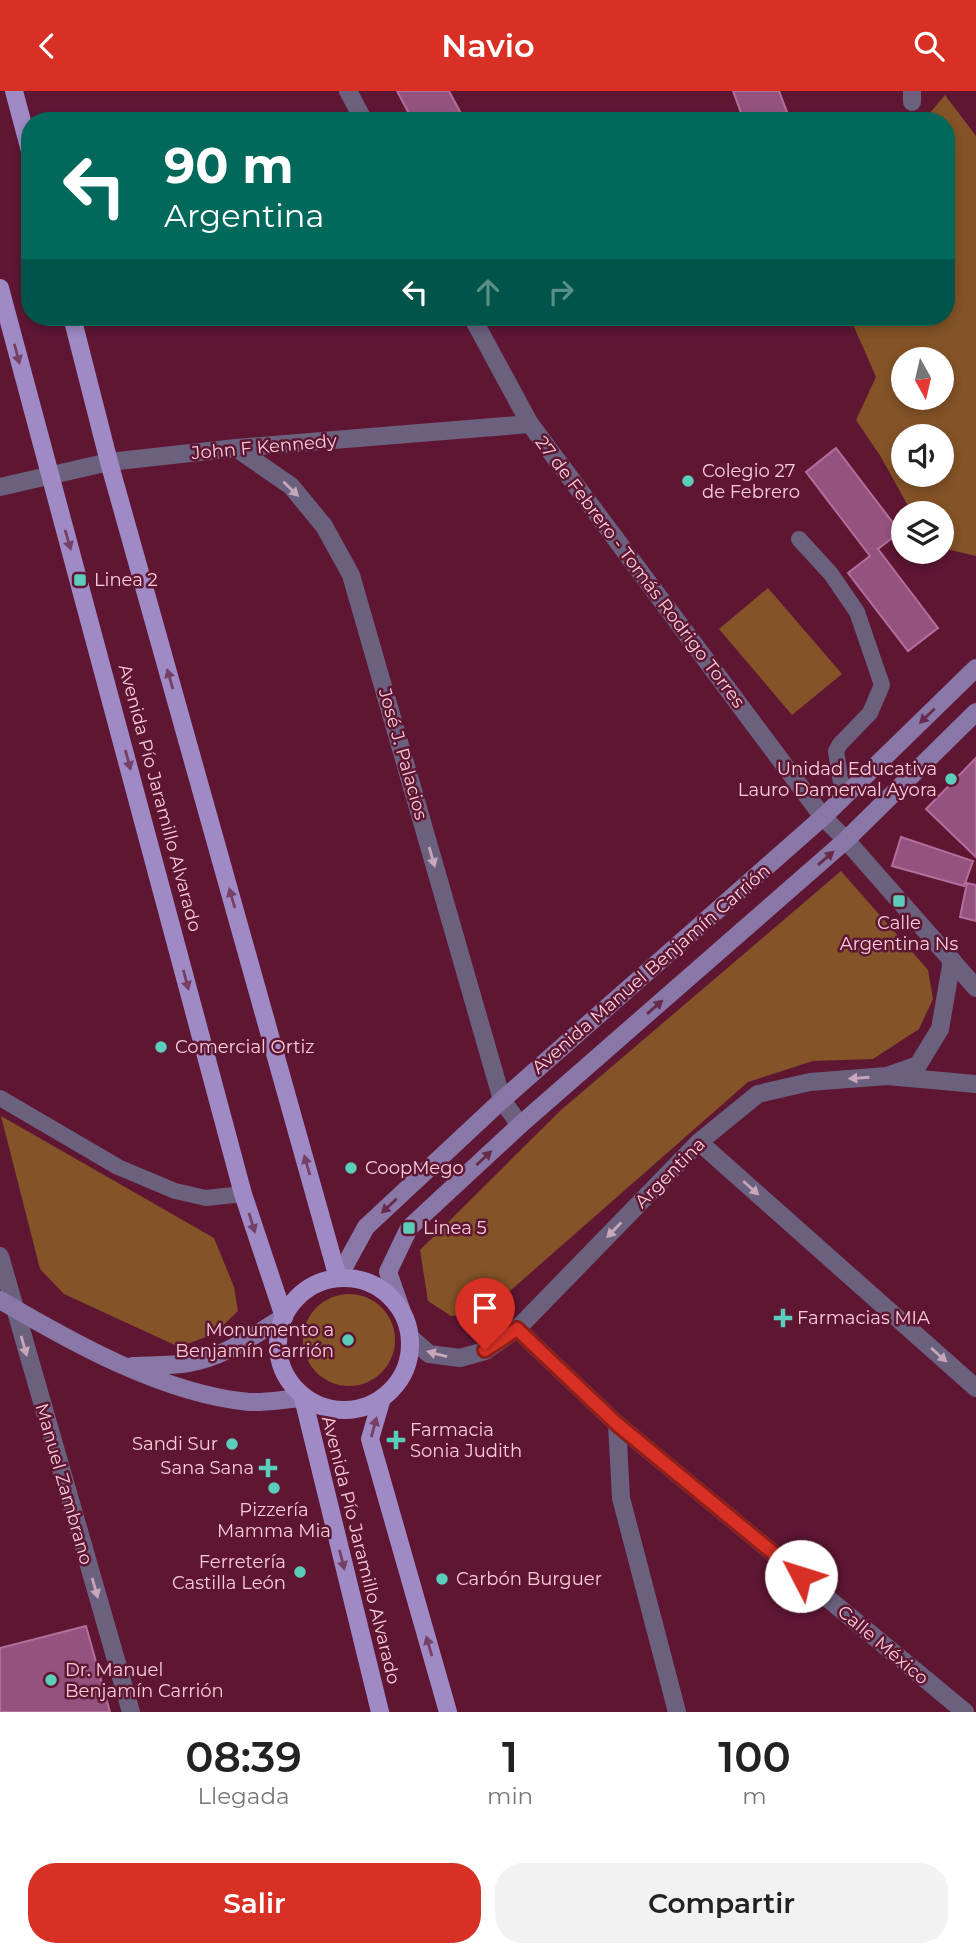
<!DOCTYPE html>
<html lang="es">
<meta charset="utf-8">
<style>
:root{--surface:#fff;--page:#f2f2f2;--text:#222;--muted:#767676;--accent:#d93025}
body{margin:0;font-family:Montserrat,sans-serif;background:var(--page);color:var(--text);height:100vh;display:flex;flex-direction:column;font-size:26px;white-space:nowrap}
*{box-sizing:border-box;margin:0}
p{font-size:23px;color:var(--muted)}
.icon{flex:none;width:38px;height:38px;fill:none;stroke:currentColor;stroke-width:2;stroke-linecap:round;stroke-linejoin:round}
.map{position:relative;height:1621px;overflow:hidden}
.details{display:flex;flex-direction:column;background:var(--surface);flex:1}
.details>*{flex:none}
.hud{position:absolute;left:21px;top:21px;width:934px;height:214px;border-radius:28px;box-shadow:0 4px 10px #0003;background:#00695c;color:#fff;overflow:hidden}
.needle{width:46px;rotate:172deg}
.controls{position:absolute;left:891px;top:256px;display:grid;gap:14px}
.controls a{display:grid;place-items:center;width:63px;height:63px;border-radius:50%;background:var(--surface);box-shadow:0 4px 10px #0003;font-size:35px}
.pin{position:absolute;display:grid;place-items:center;width:60px;height:60px;color:#fff;margin:-72px -30px;border-radius:50% 50% 50% 0;rotate:-45deg;box-shadow:0 0 7px #0007}
.pin .icon{rotate:45deg}
.me{position:absolute;width:77px;margin:-38px;rotate:310deg;stroke-linejoin:round;filter:drop-shadow(0 0 5px #0008)}
.turn{display:flex;align-items:center;gap:24px;height:147px;padding:0 28px;font-size:32px}
.turn .icon{width:91px;height:91px;stroke-width:2.5}
.turn b{display:block;font-size:49px;line-height:60px}
.lanes{display:flex;align-items:center;height:66px;padding:0 28px;background:#0003;justify-content:center;gap:35px;direction:ltr}
.lanes .off{opacity:.35}
.eta{display:flex;justify-content:space-evenly;align-items:center;height:119px;text-align:center}
.eta b{font-size:42px;font-weight:600;line-height:49px}
.button{display:flex;gap:14px;margin-top:auto;padding:14px 28px}
.button a{flex:1;height:80px;border-radius:28px;background:var(--accent);color:#fff;font-size:28px;font-weight:600;line-height:80px;text-align:center}
.button a+a{background:var(--page);color:var(--text)}
header{display:flex;justify-content:space-between;align-items:center;height:91px;padding:0 28px;background:var(--accent);color:#fff;font-size:32px;font-weight:600}
.map>svg:first-child{display:block}
.green{fill:#845327;fill-rule:evenodd}
.building{fill:#95527f;stroke:#b36e9c;stroke-width:2}
.lines{fill:none;stroke-linecap:round;stroke-linejoin:round}
.service{stroke:#6b617f;stroke-width:16}
.minor{stroke:#6b617f;stroke-width:18}
.tertiary{stroke:#6b617f;stroke-width:18}
.secondary{stroke:#8978a7;stroke-width:18}
.primary{stroke:#a08ac6;stroke-width:18}
.oneway{fill:#753f66}
.oneway2{fill:#c7a7b9}
.oneway3{fill:#672a4a}
.route-casing{stroke:#8d1f18;stroke-width:18}
.route{stroke:#d93025;stroke-width:12}
.poi-dot{fill:#5bcebb;stroke:#5e1633;stroke-width:2.5}
.labels{text-anchor:middle;dominant-baseline:central;stroke-width:5;stroke-linejoin:round;paint-order:stroke}
.street-label{font-size:18px;fill:#f9ccd8;stroke:#5e1633}
.poi-label{font-size:18px;fill:#f9ccd8;stroke:#5e1633;text-anchor:start}
</style>
<header><svg class="icon" aria-label="back" viewBox="0 0 24 24"><path d="M15 5l-7 7 7 7"/></svg>Navio<svg class="icon" aria-label="search" viewBox="0 0 24 24"><circle cx="10" cy="10" r="6"/><path d="M15 15l6 6"/></svg></header>
<div class="map">
<svg width="976" height="1621" viewBox="0 0 976 1621">
<rect width="100%" height="100%" fill="#5e1633"/>
<!-- green -->
<g class="green">
<path d="M945,4L976,45V465L942,457V422H912L881,366L856,329L876,286L852,231L847,226H947V30H923ZM903,268H942V306H903ZM903,345H942V383H903Z"/>
<path d="M768,497L842,583L792,624L719,538Z"/>
<path d="M841,780L928,879L933,908L919,938L873,968L813,970L748,991L486,1221L451,1225L428,1210L420,1159L561,1019Z"/>
<path d="M1,1025L214,1147L234,1196L238,1220L214,1243L179,1256L64,1203L40,1178Z"/>
<circle cx="349" cy="1249" r="46"/>
</g>
<!-- building -->
<g class="building">
<path d="M397,0H449L465,30H413Z"/>
<path d="M733,0H779L790,29L744,30Z"/>
<path d="M836,357L900,441L878,458L938,537L908,560L848,482L870,465L806,381Z"/>
<path d="M976,667V766L926,718Z"/>
<path d="M901,746L973,770L964,795L892,775Z"/>
<path d="M967,792L976,794V830L960,826Z"/>
<path d="M86,1535L110,1621H0V1557Z"/>
</g>
<g class="lines">
<!-- service -->
<g class="service">
<path d="M799,448L831,483L857,521L882,594L870,622L840,653L836,660L843,704"/>
<path d="M0,1007L118,1076L175,1100L206,1107L243,1103"/>
</g>
<!-- minor -->
<g class="minor">
<path d="M348,0L364,30"/>
<path d="M912,0V11"/>
<path d="M472,226L530,333L823,726L846,749L976,897"/>
<path d="M236,357L291,395L324,435L351,484L502,1009L520,1034"/>
<path d="M0,396L109,371L236,357L530,333"/>
<path d="M887,985L918,974L940,938L952,869"/>
<path d="M699,1051L976,1297"/>
<path d="M0,1165L131,1621"/>
<path d="M517,1238L617,1333L965,1621"/>
<path d="M617,1333L621,1407L677,1621"/>
</g>
<!-- tertiary -->
<path class="tertiary" d="M411,1247L429,1263L460,1267L485,1260L517,1238L699,1051L758,1003L810,991L887,985L976,993"/>
<!-- secondary -->
<g class="secondary">
<path d="M338,1187L366,1136L502,1009L823,726L976,577"/>
<path d="M0,1209C73,1252 164,1303 249,1311C266,1312 285,1308 303,1307"/>
<path d="M401,1218L388,1181L409,1137L520,1034L846,749L976,621"/>
<path d="M133,1275C151,1274 170,1275 188,1272C223,1267 254,1244 284,1226"/>
</g>
<!-- primary -->
<g class="primary">
<path d="M14,0L30,60"/>
<path d="M0,197L243,1103L284,1226"/>
<path d="M72,226L109,371L338,1187"/>
<circle cx="344" cy="1253" r="66"/>
<path d="M303,1307L380,1621"/>
<path d="M382,1307L370,1348L448,1621"/>
</g>
</g>
<!-- one-way arrows -->
<defs><path id="oneway-solid" d="M-6-.8H1V-3.2L6.5 0L1 3.2V.8H-6Z" transform="scale(1.75)"/></defs>
<g class="oneway">
<use href="#oneway-solid" transform="translate(17 263) rotate(75)"/>
<use href="#oneway-solid" transform="translate(68 449) rotate(74)"/>
<use href="#oneway-solid" transform="translate(170 588) rotate(-106)"/>
<use href="#oneway-solid" transform="translate(128 669) rotate(75)"/>
<use href="#oneway-solid" transform="translate(232 807) rotate(-106)"/>
<use href="#oneway-solid" transform="translate(186 889) rotate(75)"/>
<use href="#oneway-solid" transform="translate(307 1074) rotate(-106)"/>
<use href="#oneway-solid" transform="translate(252 1132) rotate(73)"/>
<use href="#oneway-solid" transform="translate(374 1336) rotate(-75)"/>
<use href="#oneway-solid" transform="translate(342 1469) rotate(76)"/>
<use href="#oneway-solid" transform="translate(429 1555) rotate(-106)"/>
</g>
<g class="oneway2">
<use href="#oneway-solid" transform="translate(291 398) rotate(44)"/>
<use href="#oneway-solid" transform="translate(432 766) rotate(74)"/>
<use href="#oneway-solid" transform="translate(859 987) rotate(176)"/>
<use href="#oneway-solid" transform="translate(751 1097) rotate(42)"/>
<use href="#oneway-solid" transform="translate(614 1139) rotate(134)"/>
<use href="#oneway-solid" transform="translate(24 1255) rotate(74)"/>
<use href="#oneway-solid" transform="translate(437 1263) rotate(-165)"/>
<use href="#oneway-solid" transform="translate(939 1264) rotate(42)"/>
<use href="#oneway-solid" transform="translate(95 1497) rotate(74)"/>
</g>
<g class="oneway3">
<use href="#oneway-solid" transform="translate(927 625) rotate(136)"/>
<use href="#oneway-solid" transform="translate(826 767) rotate(-41)"/>
<use href="#oneway-solid" transform="translate(655 916) rotate(-41)"/>
<use href="#oneway-solid" transform="translate(484 1067) rotate(-43)"/>
<use href="#oneway-solid" transform="translate(389 1115) rotate(137)"/>
</g>
<g class="lines">
<!-- route casing -->
<g class="route-casing">
<path id="route" d="M485,1259L517,1238L617,1333L801,1485"/>
</g>
<!-- route -->
<use href="#route" class="route"/>
</g>
<!-- markers -->
<g class="poi-dot">
<circle cx="688" cy="390" r="7"/>
<rect x="73" y="482" width="14" height="14" rx="3.5"/>
<circle cx="951" cy="688" r="7"/>
<rect x="892" y="803" width="14" height="14" rx="3.5"/>
<circle cx="161" cy="956" r="7"/>
<circle cx="351" cy="1077" r="7"/>
<rect x="402" y="1130" width="14" height="14" rx="3.5"/>
<path d="M779.5 1216.5h7v7h7v7h-7v7h-7v-7h-7v-7h7z"/>
<circle cx="348" cy="1249" r="7"/>
<path d="M392.5 1338.5h7v7h7v7h-7v7h-7v-7h-7v-7h7z"/>
<circle cx="232" cy="1353" r="7"/>
<path d="M264.5 1366.5h7v7h7v7h-7v7h-7v-7h-7v-7h7z"/>
<circle cx="274" cy="1397" r="7"/>
<circle cx="300" cy="1481" r="7"/>
<circle cx="442" cy="1488" r="7"/>
<circle cx="51" cy="1589" r="7"/>
</g>
<g class="labels">
<!-- street labels -->
<g class="street-label">
<text transform="translate(264 356) rotate(-5)">John F Kennedy</text>
<text transform="translate(640 481) rotate(53)">27 de Febrero - Tomás Rodrigo Torres</text>
<text transform="translate(403 663) rotate(74)">José J. Palacios</text>
<text transform="translate(160 707) rotate(75)">Avenida Pío Jaramillo Alvarado</text>
<text transform="translate(651 878) rotate(-41)">Avenida Manuel Benjamín Carrión</text>
<text transform="translate(670 1082) rotate(-45)">Argentina</text>
<text transform="translate(64 1393) rotate(74)">Manuel Zambrano</text>
<text transform="translate(361 1459) rotate(76)">Avenida Pío Jaramillo Alvarado</text>
<text transform="translate(883 1554) rotate(40)">Calle México</text>
</g>
<!-- poi labels -->
<g class="poi-label">
<text x="702" y="380">Colegio 27<tspan x="702" dy="21">de Febrero</tspan></text>
<text x="94" y="489">Linea 2</text>
<text x="937" y="678" text-anchor="end">Unidad Educativa<tspan x="937" dy="21">Lauro Damerval Ayora</tspan></text>
<text x="899" y="832" text-anchor="middle">Calle<tspan x="899" dy="21">Argentina Ns</tspan></text>
<text x="175" y="956">Comercial Ortiz</text>
<text x="365" y="1077">CoopMego</text>
<text x="423" y="1137">Linea 5</text>
<text x="797" y="1227">Farmacias MIA</text>
<text x="334" y="1239" text-anchor="end">Monumento a<tspan x="334" dy="21">Benjamín Carrión</tspan></text>
<text x="410" y="1339">Farmacia<tspan x="410" dy="21">Sonia Judith</tspan></text>
<text x="218" y="1353" text-anchor="end">Sandi Sur</text>
<text x="254" y="1377" text-anchor="end">Sana Sana</text>
<text x="274" y="1419" text-anchor="middle">Pizzería<tspan x="274" dy="21">Mamma Mia</tspan></text>
<text x="286" y="1471" text-anchor="end">Ferretería<tspan x="286" dy="21">Castilla León</tspan></text>
<text x="456" y="1488">Carbón Burguer</text>
<text x="65" y="1579">Dr. Manuel<tspan x="65" dy="21">Benjamín Carrión</tspan></text>
</g>
</g>
</svg>
<div class="controls">
<a><svg class="needle" viewBox="-14 -14 28 28"><path d="M0-13l5 13h-10z" fill="#e53935"/><path d="M0 13l5-13h-10z" fill="#767676"/></svg></a>
<a><svg class="icon" aria-label="sound" viewBox="0 0 24 24"><path d="M4 9h4l5-4v14l-5-4H4zM17 9q2 3 0 6"/></svg></a>
<a><svg class="icon" aria-label="layers" viewBox="0 0 24 24"><path d="M12 4l9 5-9 5-9-5zM3 14l9 5 9-5"/></svg></a>
</div>
<div class="pin" style="left:485px;top:1259px;background:#d93025"><svg class="icon" aria-label="arrive" viewBox="0 0 24 24"><path d="M6 21V4h12l-3 4 3 4H6"/></svg></div>
<svg class="me" style="left:801px;top:1485px" viewBox="-20 -20 40 40"><circle r="19" fill="#fff"/><path d="M0-13L10 11 0 6-10 11z" fill="#d93025"/></svg>
<div class="hud">
<div class="turn"><svg class="icon" aria-label="left" viewBox="0 0 24 24"><path d="M17 20v-9H6M10 6l-5 5 5 5"/></svg><div><b>90 m</b>Argentina</div></div>
<div class="lanes"><svg class="icon" aria-label="left" viewBox="0 0 24 24"><path d="M17 20v-9H6M10 6l-5 5 5 5"/></svg><svg class="icon off" aria-label="ahead" viewBox="0 0 24 24"><path d="M12 20V5M6 11l6-6 6 6"/></svg><svg class="icon off" aria-label="right" viewBox="0 0 24 24"><path d="M7 20v-9h11M14 6l5 5-5 5"/></svg></div>
</div>
</div>
<section class="details">
<div class="eta">
<div><b>08:39</b><p>Llegada</p></div>
<div><b>1</b><p>min</p></div>
<div><b>100</b><p>m</p></div>
</div>
<div class="button"><a>Salir</a><a>Compartir</a></div>
</section>
